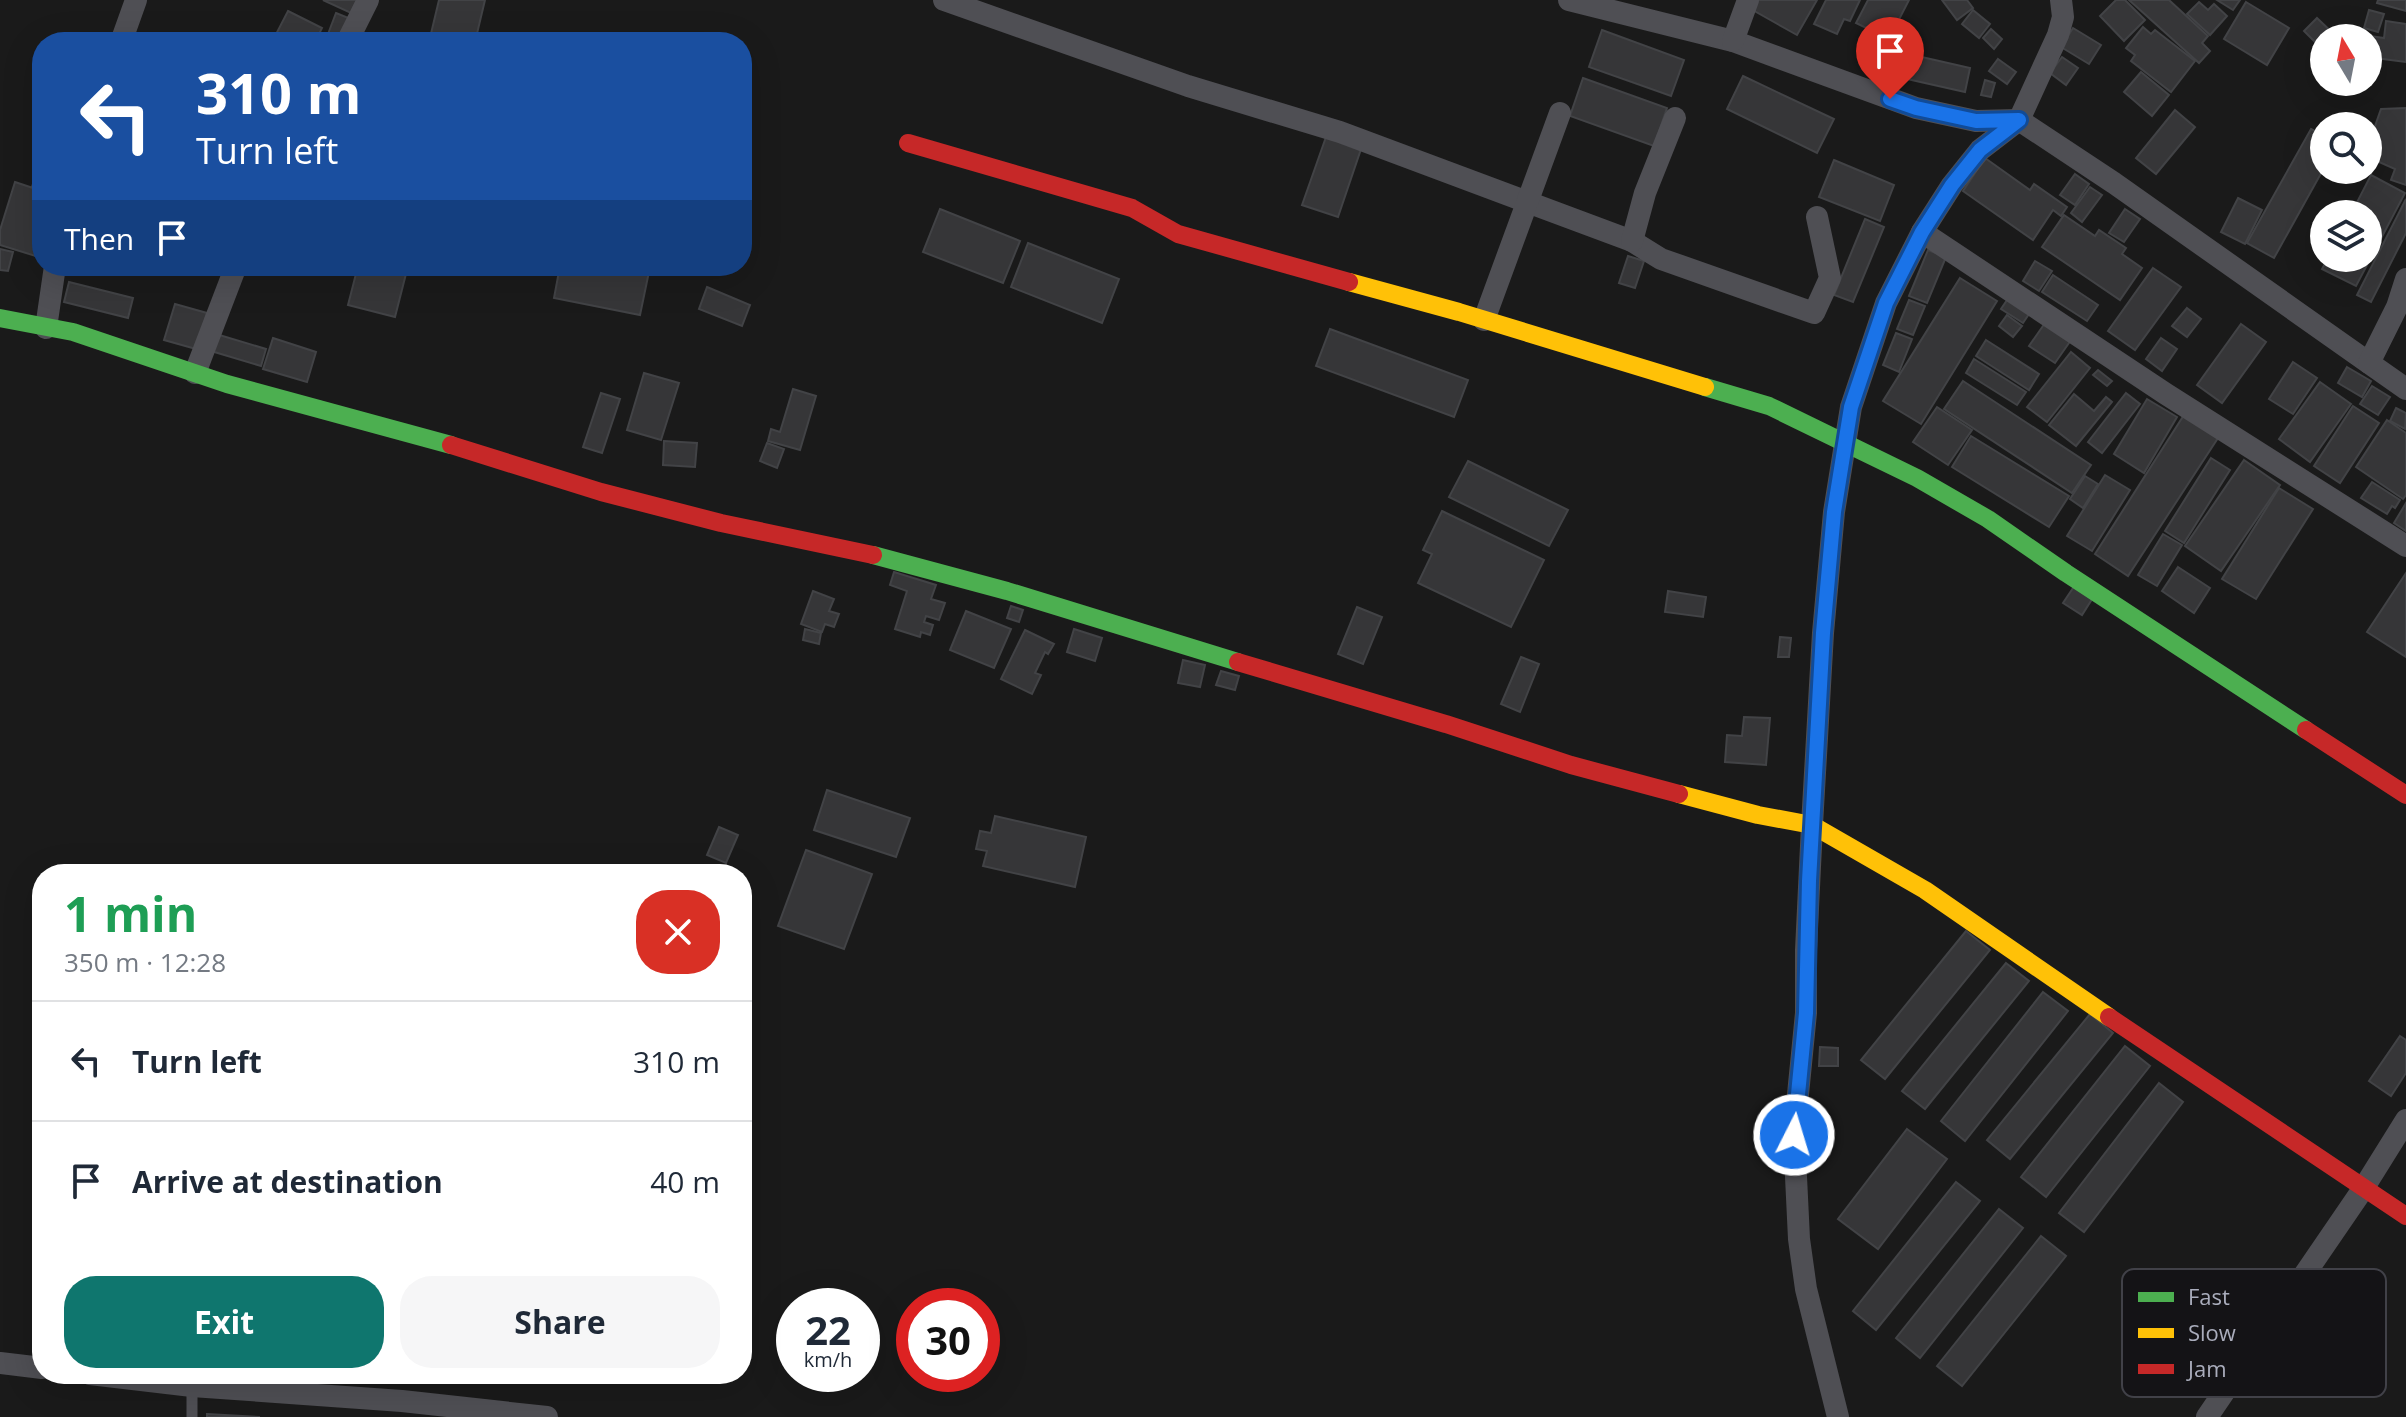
<!DOCTYPE html>
<meta charset="utf-8">
<style>
:root{--surface:#fff;--page:#f6f6f7;--text:#1f2937;--muted:#747a83;--line:#e0e1e3;--accent:#0f766e}
body{margin:0;font-family:"Open Sans",sans-serif;background:var(--page);color:var(--text);height:100vh;display:flex;flex-direction:column;font-size:30px;white-space:nowrap}
*{box-sizing:border-box;margin:0}
p{font-size:26px;color:var(--muted)}
.icon{flex:none;width:44px;height:44px;fill:none;stroke:currentColor;stroke-width:2;stroke-linecap:round;stroke-linejoin:round}
.map{position:relative;flex:1;overflow:hidden}
.side{position:absolute;left:32px;top:864px;width:720px;height:520px;display:flex;flex-direction:column;background:var(--surface);border-radius:32px;box-shadow:0 8px 32px #0002}
.side>*{flex:none}
.hud{position:absolute;left:32px;top:32px;width:720px;height:244px;border-radius:32px;box-shadow:0 8px 32px #0002;background:#1a4fa0;color:#fff;overflow:hidden}
.needle{width:52px;rotate:350deg}
.controls{position:absolute;left:2310px;top:24px;display:grid;gap:16px}
.controls a{display:grid;place-items:center;width:72px;height:72px;border-radius:50%;background:var(--surface);box-shadow:0 8px 32px #0002;font-size:40px}
.speed{position:absolute;left:776px;top:1288px;display:flex;gap:16px;font-size:40px;font-weight:700;text-align:center}
.speed>*{display:grid;place-content:center;width:104px;height:104px;border-radius:50%;background:var(--surface);box-shadow:0 8px 32px #0002;line-height:1}
.speed small{font-size:20px;font-weight:400}
.speed .limit{border:12px solid #d22;background:#fff;color:#111}
.pin{position:absolute;display:grid;place-items:center;width:68px;height:68px;color:#fff;margin:-82px -34px;border-radius:50% 50% 50% 0;rotate:-45deg;box-shadow:0 0 8px #0007}
.pin .icon{rotate:45deg}
.me{position:absolute;width:88px;margin:-44px;rotate:5deg;stroke-linejoin:round;filter:drop-shadow(0 0 6px #0008)}
.turn{display:flex;align-items:center;gap:28px;height:168px;padding:0 32px;font-size:36px}
.turn .icon{width:104px;height:104px;stroke-width:2.5}
.turn b{display:block;font-size:56px;line-height:68px}
.then{display:flex;align-items:center;height:76px;padding:0 32px;background:#0003;gap:16px;font-size:30px}
.round{display:grid;place-items:center;flex:none;width:84px;height:84px;border-radius:32px;background:var(--page)}
.summary{display:flex;align-items:center;justify-content:space-between;height:136px;padding:0 32px}
h1{font-size:48px;font-weight:700;line-height:60px;color:#1e9e55}
.cta{display:flex;gap:16px;margin-top:auto;padding:16px 32px}
.cta a{flex:1;height:92px;border-radius:32px;background:var(--accent);color:#fff;font-size:32px;font-weight:700;line-height:92px;text-align:center}
.cta a+a{background:var(--page);color:var(--text)}
ul{padding:0;list-style:none}
li{display:flex;align-items:center;gap:24px;height:120px;padding:0 32px;border-top:2px solid var(--line)}
li div{flex:1}
li b{display:block;font-size:30px}
li em{font-style:normal}
.map>svg:first-child{display:block}
.building{fill:#363638;stroke:#424346;stroke-width:2}
.lines{fill:none;stroke-linecap:round;stroke-linejoin:round}
.lane{stroke:#4f4f54;stroke-width:11}
.street{stroke:#4f4f54;stroke-width:22}
.fast{stroke:#4caf50;stroke-width:18}
.slow{stroke:#ffc107;stroke-width:18}
.jam{stroke:#c62828;stroke-width:18}
.route-casing{stroke:#114b97;stroke-width:20}
.route{stroke:#1a73e8;stroke-width:14}
.key{fill:#141316;stroke:#414148;stroke-width:2}
.key-label{font-size:22px;fill:#aaadbc}
</style>
<div class="map">
<svg width="2406" height="1417" viewBox="0 0 2406 1417">
<rect width="100%" height="100%" fill="#1a1a1a"/>
<!-- building -->
<g class="building">
<path d="M323,0H357L351,13Z"/>
<path d="M439,0H485L475,42H429Z"/>
<path d="M1754,0H1817L1797,35L1749,8Z"/>
<path d="M1826,0H1860L1850,21L1844,19L1837,34L1814,24Z"/>
<path d="M1868,0H1909L1889,39L1856,23Z"/>
<path d="M1942,0H1967L1973,8L1957,20Z"/>
<path d="M2116,0H2125L2145,20L2124,41L2100,16Z"/>
<path d="M2129,0H2169L2208,36L2202,43L2210,51L2199,63Z"/>
<path d="M2217,0H2240L2233,10Z"/>
<path d="M2378,0H2406V11L2377,3Z"/>
<path d="M2199,2L2208,10L2214,4L2227,16L2210,35L2187,14Z"/>
<path d="M2246,2L2289,28L2267,65L2224,39Z"/>
<path d="M1973,10L1990,24L1979,38L1962,24Z"/>
<path d="M2369,10L2384,14L2378,32L2364,28Z"/>
<path d="M288,11L322,28L315,42H272Z"/>
<path d="M336,13L351,19L344,39L328,34Z"/>
<path d="M2317,18L2338,38H2324V51L2304,31Z"/>
<path d="M2386,21L2406,24V62L2368,57V38H2356L2357,34L2384,38Z"/>
<path d="M2143,27L2151,34L2155,30L2195,61L2171,92L2131,61L2135,55L2126,48Z"/>
<path d="M2073,28L2101,45L2089,64L2061,47Z"/>
<path d="M1991,29L2002,39L1994,49L1983,38Z"/>
<path d="M1602,30L1684,60L1671,96L1589,67Z"/>
<path d="M1913,55L1970,68L1965,92L1907,79Z"/>
<path d="M2062,57L2078,68L2066,85L2050,73Z"/>
<path d="M1998,59L2016,72L2007,84L1989,71Z"/>
<path d="M2141,72L2169,95L2152,116L2124,92Z"/>
<path d="M1743,76L1834,119L1817,153L1727,109Z"/>
<path d="M1583,78L1667,108L1654,146L1570,116Z"/>
<path d="M1985,80L1995,83L1991,97L1981,95Z"/>
<path d="M2406,108V185L2391,180L2395,169L2368,157V146L2381,109Z"/>
<path d="M2175,110L2195,127L2156,174L2136,158Z"/>
<path d="M2311,129L2324,136V168L2274,258L2247,243Z"/>
<path d="M1326,137L1361,149L1338,217L1302,205Z"/>
<path d="M42,155V190L32,187Z"/>
<path d="M1985,158L2030,190L2034,184L2067,207L2061,216L2053,210L2033,240L1963,191Z"/>
<path d="M1834,160L1894,185L1880,221L1819,197Z"/>
<path d="M2075,174L2089,184L2075,205L2060,195Z"/>
<path d="M2371,175L2405,193L2356,286L2322,269L2328,258H2368V214H2351Z"/>
<path d="M15,182L42,191V248L39,257L0,245V230Z"/>
<path d="M2090,187L2102,195L2082,222L2071,213Z"/>
<path d="M2238,198L2262,210L2245,244L2221,232Z"/>
<path d="M2406,199V233L2371,302L2357,295Z"/>
<path d="M940,209L1020,241L1003,283L923,252Z"/>
<path d="M2125,209L2140,219L2124,242L2109,233Z"/>
<path d="M2064,215L2095,236L2099,230L2126,248L2122,254L2142,268L2120,300L2042,247Z"/>
<path d="M1865,219L1884,227L1853,302L1834,295Z"/>
<path d="M1028,243L1119,279L1102,323L1011,287Z"/>
<path d="M0,249L13,252L8,271L0,270Z"/>
<path d="M1928,250L1946,257L1927,303L1909,296Z"/>
<path d="M1628,256L1644,261L1635,288L1619,283Z"/>
<path d="M2035,261L2052,271L2039,291L2023,281Z"/>
<path d="M116,266H145L143,273Z"/>
<path d="M358,266H408L395,317L348,305Z"/>
<path d="M560,266L650,267L640,315L554,298Z"/>
<path d="M2153,268L2181,287L2135,350L2108,331Z"/>
<path d="M2053,275L2098,305L2087,321L2042,292Z"/>
<path d="M1960,278L1997,301L1921,424L1883,401Z"/>
<path d="M69,282L133,298L128,318L64,302Z"/>
<path d="M707,287L750,305L742,326L699,309Z"/>
<path d="M2009,297L2031,311L2023,323L2001,309Z"/>
<path d="M1909,300L1925,306L1913,335L1897,329Z"/>
<path d="M175,304L207,313L196,349L164,340Z"/>
<path d="M2187,308L2201,319L2187,337L2172,326Z"/>
<path d="M2007,315L2022,326L2013,337L1999,326Z"/>
<path d="M2045,323L2071,340L2055,363L2029,346Z"/>
<path d="M2241,324L2266,342L2222,403L2197,385Z"/>
<path d="M1330,329L1468,380L1454,417L1316,366Z"/>
<path d="M1896,333L1912,339L1899,372L1883,365Z"/>
<path d="M216,334L266,349L261,366L211,351Z"/>
<path d="M273,338L316,352L307,382L263,369Z"/>
<path d="M2161,338L2177,349L2162,371L2146,359Z"/>
<path d="M1986,340L2039,374L2029,390L1976,356Z"/>
<path d="M2071,352L2090,368L2047,422L2027,407Z"/>
<path d="M1974,359L2026,392L2017,405L1966,373Z"/>
<path d="M2293,362L2317,378L2293,414L2269,399Z"/>
<path d="M2347,367L2371,381L2362,397L2338,383Z"/>
<path d="M2098,370L2112,381L2107,386L2093,375Z"/>
<path d="M644,373L679,383L661,440L627,430Z"/>
<path d="M1963,381L2091,465L2072,493L1944,409Z"/>
<path d="M2320,382L2351,404L2310,462L2279,439Z"/>
<path d="M2372,386L2390,397L2378,415L2360,404Z"/>
<path d="M793,389L816,396L800,450L768,441L771,429L780,432Z"/>
<path d="M601,393L620,399L602,453L583,447Z"/>
<path d="M2126,393L2140,404L2102,453L2088,442Z"/>
<path d="M2074,394L2094,411L2106,397L2112,402L2076,446L2049,425Z"/>
<path d="M2147,399L2177,417L2144,473L2114,454Z"/>
<path d="M2353,406L2379,423L2340,483L2314,466Z"/>
<path d="M1937,407L1972,430L1948,465L1913,442Z"/>
<path d="M2396,408L2406,413L2405,429L2390,421Z"/>
<path d="M2184,415L2218,438L2128,576L2095,554Z"/>
<path d="M2387,420L2406,433V495L2403,499L2356,467Z"/>
<path d="M1971,436L2069,496L2049,527L1952,467Z"/>
<path d="M664,441L697,443L695,467L663,465Z"/>
<path d="M767,443L784,449L777,468L760,461Z"/>
<path d="M2211,458L2230,470L2184,543L2165,531Z"/>
<path d="M2244,460L2280,485L2221,571L2185,546Z"/>
<path d="M1468,461L1568,510L1549,546L1449,497Z"/>
<path d="M2105,475L2130,490L2092,551L2067,536Z"/>
<path d="M2085,476L2098,484L2083,508L2070,499Z"/>
<path d="M2372,482L2400,500L2395,508L2392,506L2387,514L2361,498Z"/>
<path d="M2279,488L2313,509L2256,599L2222,579Z"/>
<path d="M2406,503V531L2394,523Z"/>
<path d="M1442,511L1544,560L1511,627L1418,583L1432,554L1423,550Z"/>
<path d="M2163,534L2182,545L2157,586L2138,575Z"/>
<path d="M2178,567L2210,588L2194,613L2162,591Z"/>
<path d="M894,572L936,585L931,599L945,603L939,620L926,616L924,622L933,625L930,635L921,632L920,637L895,629L907,591L890,585Z"/>
<path d="M2406,573V657L2367,632Z"/>
<path d="M2075,585L2094,596L2082,615L2063,603Z"/>
<path d="M813,591L834,599L829,611L839,614L834,627L825,624L822,632L801,624Z"/>
<path d="M1668,591L1706,597L1703,617L1665,612Z"/>
<path d="M1011,606L1023,610L1019,622L1007,618Z"/>
<path d="M1357,607L1382,617L1363,664L1338,654Z"/>
<path d="M966,611L1011,629L994,668L950,650Z"/>
<path d="M805,629L821,633L819,644L803,640Z"/>
<path d="M1074,629L1102,638L1095,661L1067,652Z"/>
<path d="M1025,630L1054,644L1048,654L1045,652L1035,673L1041,675L1032,694L1001,679Z"/>
<path d="M1780,637L1791,638L1789,657H1778Z"/>
<path d="M1521,657L1539,664L1520,712L1501,704Z"/>
<path d="M1183,660L1205,665L1200,687L1178,683Z"/>
<path d="M1221,671L1239,676L1235,690L1216,685Z"/>
<path d="M1744,717L1770,718L1766,765L1725,762L1727,735L1742,736Z"/>
<path d="M827,790L910,818L896,857L814,830Z"/>
<path d="M995,816L1086,837L1075,887L983,866L987,851L976,849L980,831L991,833Z"/>
<path d="M719,827L738,835L726,863L707,855Z"/>
<path d="M806,850L872,874L844,949L778,926Z"/>
<path d="M1966,931L1990,950L1885,1079L1861,1060Z"/>
<path d="M2006,963L2029,981L1925,1109L1902,1091Z"/>
<path d="M2043,992L2068,1011L1965,1141L1941,1121Z"/>
<path d="M2090,1014L2113,1033L2010,1159L1987,1140Z"/>
<path d="M2400,1036L2406,1040V1073L2391,1096L2369,1081Z"/>
<path d="M2125,1046L2150,1066L2046,1197L2021,1177Z"/>
<path d="M1820,1047L1838,1048V1066H1819Z"/>
<path d="M2159,1083L2183,1102L2084,1232L2059,1213Z"/>
<path d="M1907,1129L1947,1159L1878,1249L1838,1219Z"/>
<path d="M1956,1182L1980,1201L1876,1330L1853,1311Z"/>
<path d="M1999,1209L2023,1228L1920,1358L1896,1338Z"/>
<path d="M2041,1236L2066,1256L1962,1386L1937,1366Z"/>
<path d="M207,1414L260,1417H207Z"/>
</g>
<g class="lines">
<!-- lane -->
<path class="lane" d="M192,1417V1386"/>
<!-- street -->
<g class="street">
<path d="M944,0L1188,86L1340,132L1632,241L1661,259L1814,313L1830,278L1817,217"/>
<path d="M1569,0L1733,41L1916,108L1976,121L2019,120L2114,183L2369,363"/>
<path d="M1733,41L1748,0"/>
<path d="M121,42L136,0"/>
<path d="M347,42L368,0"/>
<path d="M1922,232L2166,394L2406,546"/>
<path d="M1632,241L1645,193L1675,118"/>
<path d="M2406,279L2397,307L2369,363L2406,389"/>
<path d="M1484,320L1560,113"/>
<path d="M46,328L55,266"/>
<path d="M195,373L236,266"/>
<path d="M0,1363L42,1368"/>
<path d="M90,1374L192,1386L402,1401L547,1417"/>
<path d="M1838,1417L1806,1289L1799,1239L1794,1135L1806,1013V950L1812,825L1823,633L1834,512L1851,407L1886,303L1922,232L1952,185L1980,150L2019,120L2058,35L2063,17L2061,0"/>
<path d="M2207,1417L2363,1189L2406,1120"/>
</g>
<!-- fast -->
<g class="fast">
<path d="M0,318L73,332L227,384L451,445"/>
<path d="M1705,387L1769,406L1917,478L1988,519L2066,573L2306,730"/>
<path d="M873,555L1007,591L1238,662"/>
</g>
<!-- slow -->
<g class="slow">
<path d="M1349,282L1459,312L1705,387"/>
<path d="M1679,794L1758,815L1812,825L1925,890L2109,1017"/>
</g>
<!-- jam -->
<g class="jam">
<path d="M908,143L1132,208L1178,234L1349,282"/>
<path d="M451,445L601,492L721,523L873,555"/>
<path d="M1238,662L1446,724L1571,765L1679,794"/>
<path d="M2306,730L2406,795"/>
<path d="M2109,1017L2406,1216"/>
</g>
</g>
<g class="lines">
<!-- route casing -->
<g class="route-casing">
<path id="route" d="M1794,1135L1806,1013L1809,881L1823,633L1834,512L1851,407L1886,303L1922,232L1952,185L1980,150L2019,120L1976,121L1916,108L1890,99"/>
</g>
<!-- route -->
<use href="#route" class="route"/>
</g>
<!-- legend -->
<rect x="2122" y="1269" width="264" height="128" rx="12" class="key"/>
<rect x="2138" y="1292" width="36" height="10" fill="#4caf50"/>
<rect x="2138" y="1328" width="36" height="10" fill="#ffc107"/>
<rect x="2138" y="1364" width="36" height="10" fill="#c62828"/>
<g class="key-label">
<text x="2188" y="1305">Fast</text>
<text x="2188" y="1341">Slow</text>
<text x="2188" y="1377">Jam</text>
</g>
</svg>
<div class="controls">
<a><svg class="needle" viewBox="-14 -14 28 28"><path d="M0-13l5 13h-10z" fill="#e53935"/><path d="M0 13l5-13h-10z" fill="#747a83"/></svg></a>
<a><svg class="icon" aria-label="search" viewBox="0 0 24 24"><circle cx="10" cy="10" r="6"/><path d="M15 15l6 6"/></svg></a>
<a><svg class="icon" aria-label="layers" viewBox="0 0 24 24"><path d="M12 4l9 5-9 5-9-5zM3 14l9 5 9-5"/></svg></a>
</div>
<div class="speed"><div>22<small>km/h</small></div><div class="limit">30</div></div>
<div class="pin" style="left:1890px;top:99px;background:#d93025"><svg class="icon" aria-label="arrive" viewBox="0 0 24 24"><path d="M6 21V4h12l-3 4 3 4H6"/></svg></div>
<svg class="me" style="left:1794px;top:1135px" viewBox="-20 -20 40 40"><circle r="17" fill="#1a73e8" stroke="#fff" stroke-width="3"/><path d="M0-11L8 9 0 5-8 9z" fill="#fff"/></svg>
<div class="hud">
<div class="turn"><svg class="icon" aria-label="left" viewBox="0 0 24 24"><path d="M17 20v-9H6M10 6l-5 5 5 5"/></svg><div><b>310 m</b>Turn left</div></div>
<div class="then">Then<svg class="icon" aria-label="arrive" viewBox="0 0 24 24"><path d="M6 21V4h12l-3 4 3 4H6"/></svg></div>
</div>
<section class="side">
<div class="summary"><div><h1>1 min</h1><p>350 m · 12:28</p></div><a class="round" style="background:#d93025;color:#fff"><svg class="icon" aria-label="close" viewBox="0 0 24 24"><path d="M6 6l12 12M18 6L6 18"/></svg></a></div>
<ul>
<li><svg class="icon" aria-label="left" viewBox="0 0 24 24"><path d="M17 20v-9H6M10 6l-5 5 5 5"/></svg><div><b>Turn left</b></div><em>310 m</em></li>
<li><svg class="icon" aria-label="arrive" viewBox="0 0 24 24"><path d="M6 21V4h12l-3 4 3 4H6"/></svg><div><b>Arrive at destination</b></div><em>40 m</em></li>
</ul>
<div class="cta"><a>Exit</a><a>Share</a></div>
</section>
</div>
